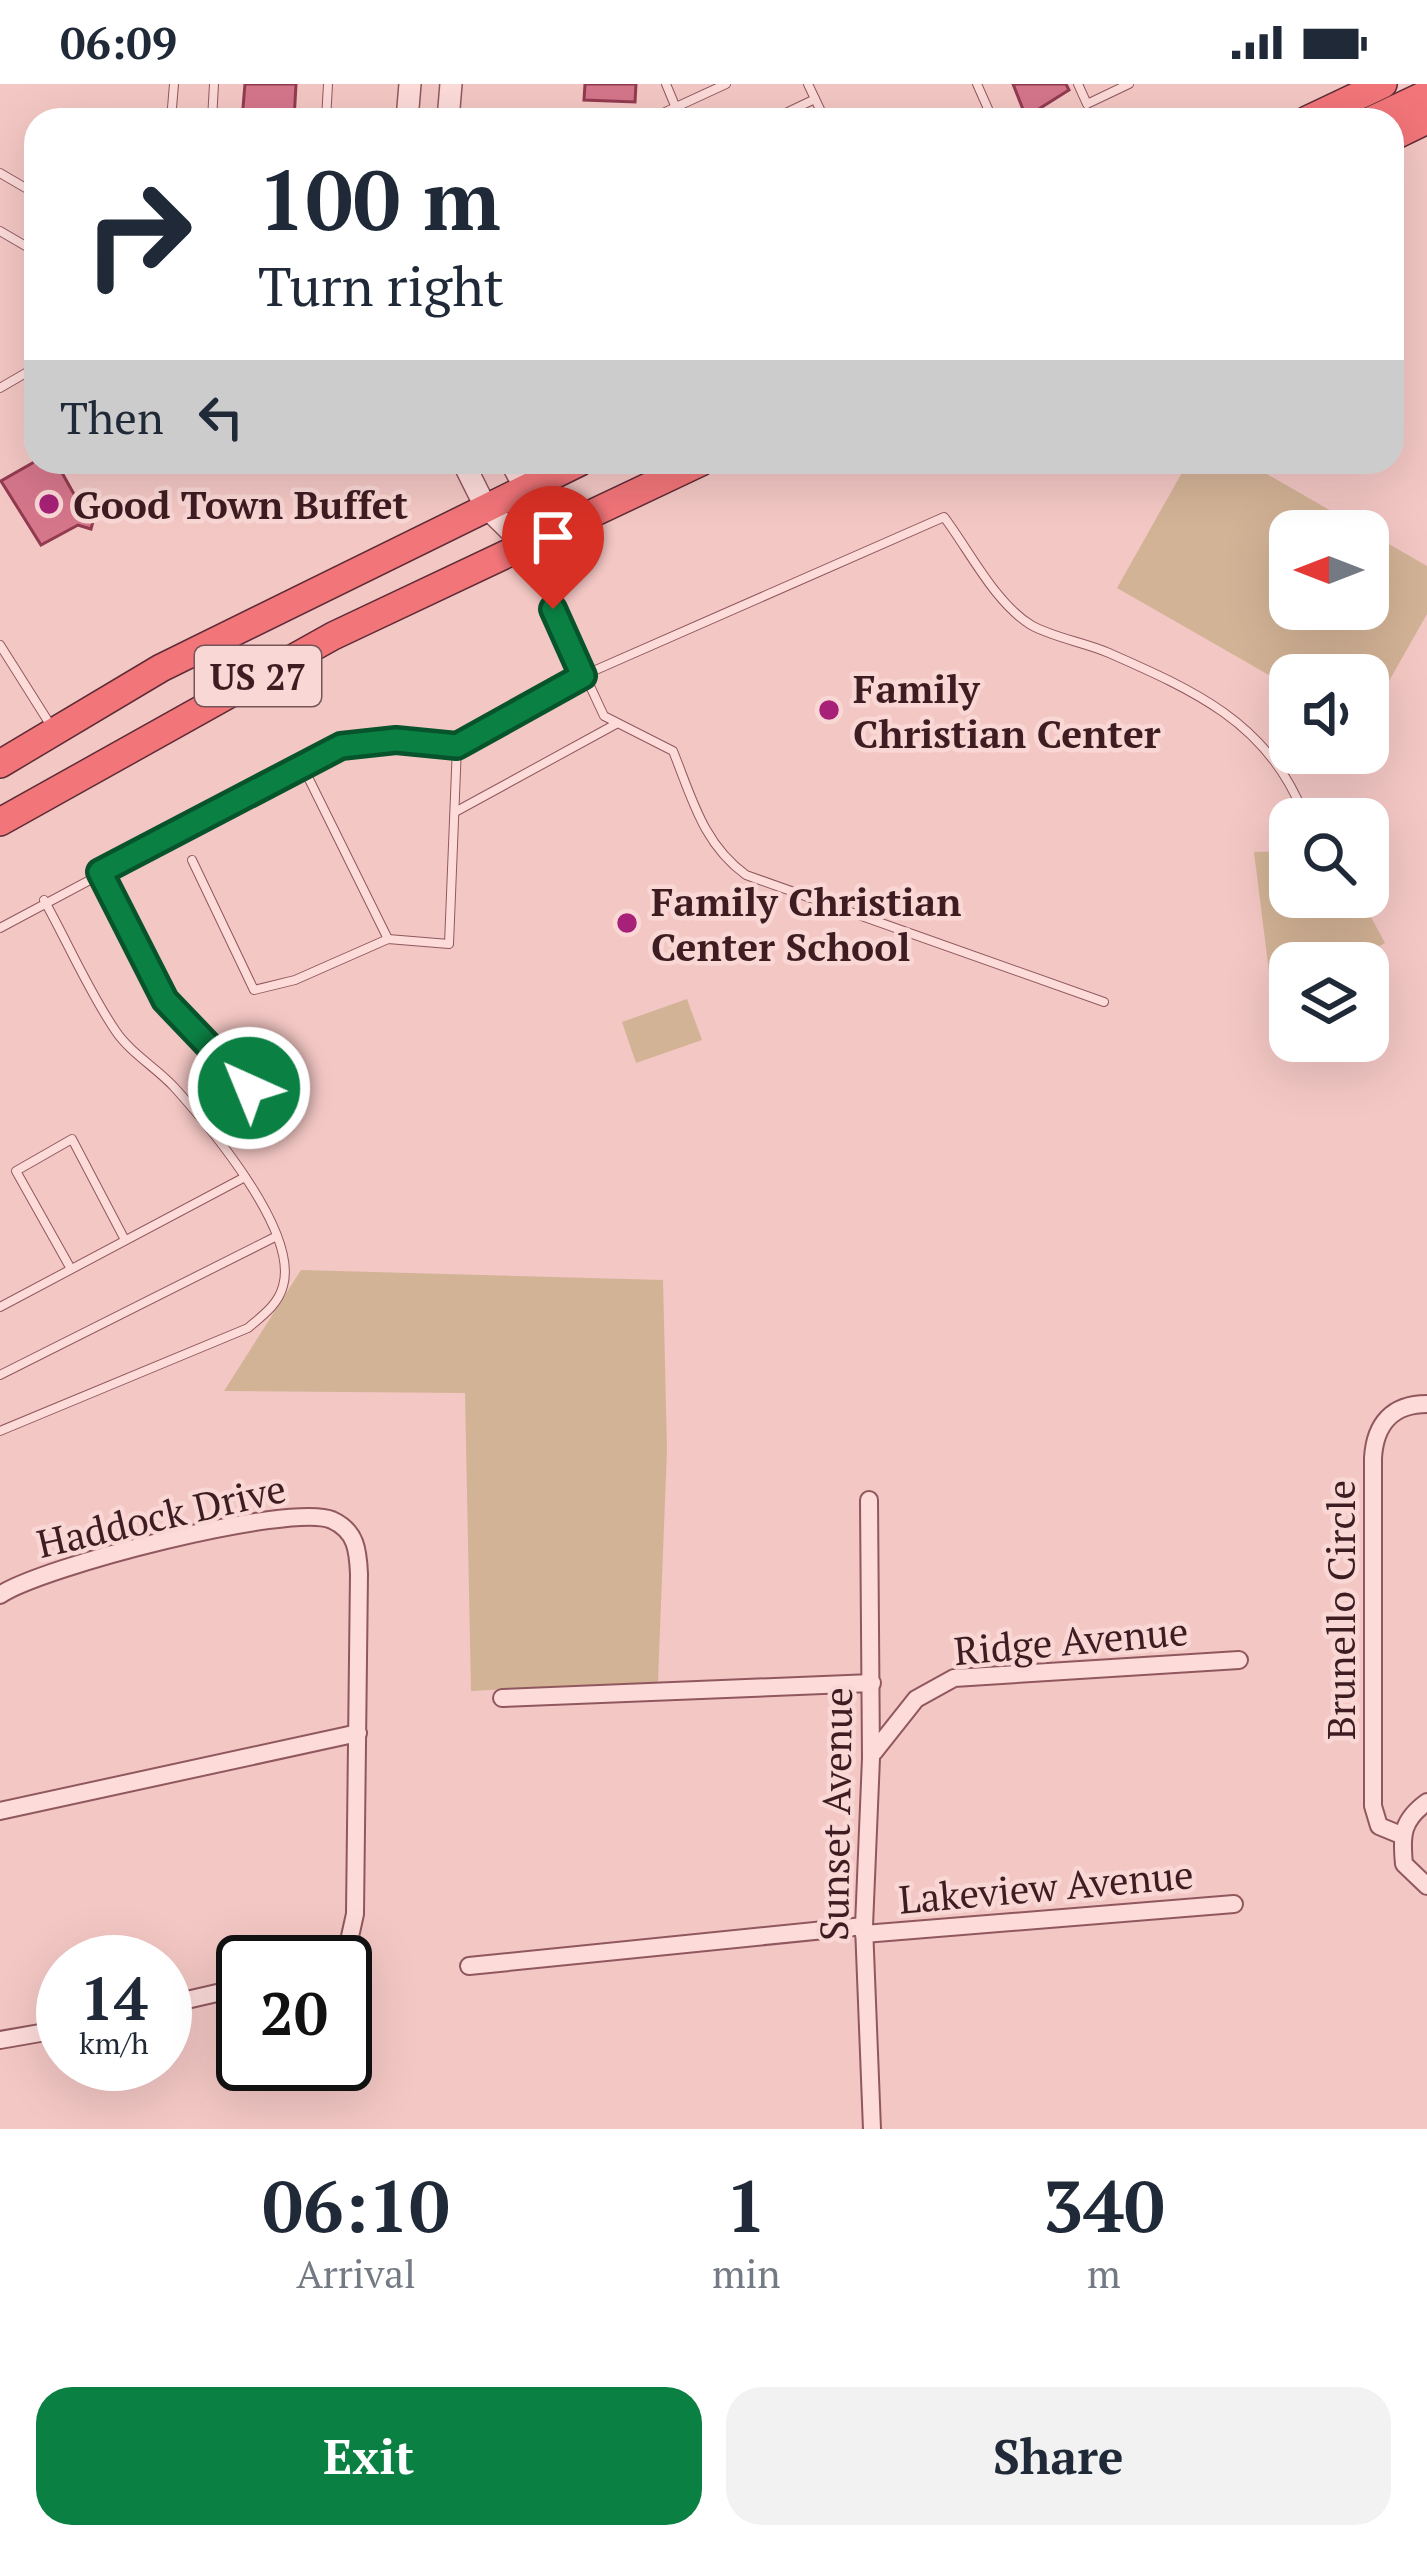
<!DOCTYPE html>
<style>
:root{--surface:#fff;--page:#f2f2f3;--text:#1f2937;--muted:#747a83;--accent:#0b8043}
body{margin:0;font-family:"PT Serif",serif;background:var(--page);color:var(--text);height:100vh;display:flex;flex-direction:column;font-size:45px;white-space:nowrap}
*{box-sizing:border-box;margin:0}
p{font-size:39px;color:var(--muted)}
.icon{flex:none;width:66px;height:66px;fill:none;stroke:currentColor;stroke-width:2;stroke-linecap:round;stroke-linejoin:round}
.map{position:relative;height:2045px;overflow:hidden}
.panel{display:flex;flex-direction:column;background:var(--surface);flex:1}
.panel>*{flex:none}
.banner{position:absolute;left:24px;top:24px;width:1380px;height:366px;border-radius:36px;box-shadow:0 12px 48px #0002;background:#fff;color:var(--text);overflow:hidden}
.needle{width:78px;rotate:270deg}
.fabs{position:absolute;left:1269px;top:426px;display:grid;gap:24px}
.fabs a{display:grid;place-items:center;width:120px;height:120px;border-radius:24px;background:var(--surface);box-shadow:0 12px 48px #0002;font-size:60px}
.speed{position:absolute;left:36px;top:1851px;display:flex;gap:24px;font-size:60px;font-weight:700;text-align:center}
.speed>*{display:grid;place-content:center;width:156px;height:156px;border-radius:50%;background:var(--surface);box-shadow:0 12px 48px #0002;line-height:1}
.speed small{font-size:30px;font-weight:400}
.speed .limit{border:6px solid #111;border-radius:18px;background:#fff;color:#111}
.pin{position:absolute;display:grid;place-items:center;width:102px;height:102px;color:#fff;margin:-123px -51px;border-radius:50% 50% 50% 0;rotate:-45deg;box-shadow:0 0 12px #0007}
.pin .icon{rotate:45deg}
.me{position:absolute;width:132px;margin:-66px;rotate:316deg;stroke-linejoin:round;filter:drop-shadow(0 0 9px #0008)}
.turn{display:flex;align-items:center;gap:42px;height:252px;padding:0 36px;font-size:54px}
.turn .icon{width:156px;height:156px;stroke-width:2.5}
.turn b{display:block;font-size:84px;line-height:102px}
.then{display:flex;align-items:center;height:114px;padding:0 36px;background:#0003;gap:24px;font-size:45px}
.eta{display:flex;justify-content:space-evenly;align-items:center;height:204px;text-align:center}
.eta b{font-size:72px;font-weight:700;line-height:84px}
.action{display:flex;gap:24px;margin-top:auto;padding:24px 36px}
.action a{flex:1;height:138px;border-radius:36px;background:var(--accent);color:#fff;font-size:48px;font-weight:700;line-height:138px;text-align:center}
.action a+a{background:var(--page);color:var(--text)}
.status{display:flex;justify-content:space-between;align-items:center;height:84px;padding:0 60px;background:var(--surface);direction:ltr}
.status svg{height:33px;fill:currentColor}
.map>svg:first-child{display:block}
.green{fill:#d3b396}
.building{fill:#d5768b;stroke:#923b50;stroke-width:3}
.lines{fill:none;stroke-linecap:round;stroke-linejoin:round}
.service-casing{stroke:#90585e;stroke-width:10}
.minor-casing{stroke:#90585e;stroke-width:20}
.tertiary-casing{stroke:#90585e;stroke-width:24}
.trunk-casing{stroke:#5d2c35;stroke-width:30}
.service{stroke:#fcdbd9;stroke-width:8}
.minor{stroke:#fcdbd9;stroke-width:16}
.tertiary{stroke:#fcdbd9;stroke-width:21}
.trunk{stroke:#f27579;stroke-width:27}
.route-casing{stroke:#07532c;stroke-width:30}
.route{stroke:#0b8043;stroke-width:21}
.poi-dot{fill:#a62177;stroke:#f9d7d5;stroke-width:4.5}
.labels{text-anchor:middle;dominant-baseline:central;stroke-width:9;stroke-linejoin:round;paint-order:stroke}
.shield{fill:#f9d7d5;stroke:#765558;stroke-width:3}
.shield-label{font-size:36px;font-weight:bold;fill:#3e1d22}
.poi-label{font-size:39px;font-weight:bold;fill:#3e1d22;stroke:#f9d7d5;text-anchor:start}
.street-label{font-size:39px;fill:#3e1d22;stroke:#f9d7d5}
</style>
<div class="status"><b>06:09</b><svg viewBox="0 0 49 12"><path d="M0 12V9h3v3zM5 12V6h3v6zM10 12V3h3v9zM15 12V0h3v12zM26 1h20v11H26zM47 4h2v5h-2z"/></svg></div>
<div class="map">
<svg width="1427" height="2045" viewBox="0 0 1427 2045">
<rect width="100%" height="100%" fill="#f3c7c4"/>
<!-- green -->
<g class="green">
<path d="M1188,378H1246L1366,447H1290V525H1368V448L1427,482V530L1368,634V591H1290V603L1117,504Z"/>
<path d="M1290,767V813H1360L1385,859L1348,879H1290V911L1273,920L1254,768Z"/>
<path d="M687,915L702,956L636,979L622,938Z"/>
<path d="M301,1186L663,1196L667,1365L658,1598L471,1607L465,1309L224,1307Z"/>
</g>
<!-- building -->
<g class="building">
<path d="M245,0H296L294,36H242Z"/>
<path d="M585,0H636L635,18L584,16Z"/>
<path d="M1013,0H1066L1069,6L1026,33Z"/>
<path d="M36,377L56,378L84,428L95,430L91,445L78,441L41,461L1,397Z"/>
</g>
<g class="lines">
<!-- service casing -->
<g class="service-casing">
<g id="service">
<path d="M666,0L676,24"/>
<path d="M808,0L825,36"/>
<path d="M977,0L993,36"/>
<path d="M1078,0L1087,20L1129,0"/>
<path d="M171,36L174,0"/>
<path d="M212,36L214,0"/>
<path d="M326,36L328,0"/>
<path d="M648,36L726,0"/>
<path d="M771,36L815,15"/>
<path d="M0,89L36,110"/>
<path d="M0,147L36,168"/>
<path d="M0,304L36,283"/>
<path d="M527,467L604,632L673,667C692,714 703,760 746,791L1104,918"/>
<path d="M0,561L53,645"/>
<path d="M303,683L388,855"/>
<path d="M455,728L616,640"/>
<path d="M192,776L254,906L295,896L388,855L449,860L457,662"/>
<path d="M100,787L165,916L249,1004"/>
<path d="M0,844L341,662L396,655L457,662L582,592L944,433C969,466 995,519 1031,541C1054,554 1084,558 1109,569C1193,606 1266,638 1302,726"/>
<path d="M71,1185L16,1087L72,1055L125,1156"/>
<path d="M0,1223L245,1093"/>
<path d="M0,1291L275,1153"/>
<path d="M0,1347L248,1244C262,1232 278,1221 283,1202C299,1148 210,1043 175,1004C157,984 130,969 115,946C88,906 68,859 44,816"/>
</g>
</g>
<!-- minor casing -->
<g class="minor-casing">
<g id="minor">
<path d="M869,1416L871,1674L864,1842L872,2045"/>
<path d="M0,1511C40,1483 290,1418 332,1436C356,1447 358,1466 359,1490L355,1830L347,1866L335,1878"/>
<path d="M502,1614L872,1599"/>
<path d="M874,1668L916,1615L954,1594L1239,1576"/>
<path d="M1427,1718C1402,1736 1401,1751 1404,1780L1427,1802"/>
<path d="M0,1727L358,1649"/>
<path d="M1401,1751L1379,1742L1373,1722V1374C1375,1340 1392,1320 1427,1320"/>
<path d="M864,1850L1234,1820"/>
<path d="M469,1882L864,1842"/>
<path d="M165,1921L243,1903"/>
<path d="M0,1956L63,1945"/>
</g>
</g>
<!-- tertiary casing -->
<g class="tertiary-casing">
<g id="tertiary">
<path d="M407,36L410,0"/>
<path d="M448,36L451,0"/>
<path d="M463,378L485,422L524,460"/>
<path d="M511,378L525,404L524,460"/>
</g>
</g>
<!-- trunk casing -->
<g class="trunk-casing">
<g id="trunk">
<path d="M1307,36L1383,0"/>
<path d="M1372,36L1427,10"/>
<path d="M1392,53L1427,36"/>
<path d="M0,680L161,584L580,378"/>
<path d="M0,738L333,552L701,378"/>
</g>
</g>
<!-- service -->
<use href="#service" class="service"/>
<!-- minor -->
<use href="#minor" class="minor"/>
<!-- tertiary -->
<use href="#tertiary" class="tertiary"/>
<!-- trunk -->
<use href="#trunk" class="trunk"/>
</g>
<g class="lines">
<!-- route casing -->
<g class="route-casing">
<path id="route" d="M249,1004L165,916L100,788L341,662L396,656L457,662L583,592L553,525"/>
</g>
<!-- route -->
<use href="#route" class="route"/>
</g>
<!-- markers -->
<g class="poi-dot">
<circle cx="49" cy="420" r="12"/>
<circle cx="829" cy="626" r="12"/>
<circle cx="627" cy="839" r="12"/>
</g>
<g class="labels">
<!-- shield labels -->
<rect class="shield" x="195" y="562" width="126" height="60" rx="9"/>
<g class="shield-label">
<text x="258" y="592">US 27</text>
</g>
<!-- poi labels -->
<g class="poi-label">
<text x="73" y="420">Good Town Buffet</text>
<text x="853" y="604">Family<tspan x="853" dy="45">Christian Center</tspan></text>
<text x="651" y="817">Family Christian<tspan x="651" dy="45">Center School</tspan></text>
</g>
<!-- street labels -->
<g class="street-label">
<text transform="translate(161 1431) rotate(-13)">Haddock Drive</text>
<text transform="translate(1340 1526) rotate(-90)">Brunello Circle</text>
<text transform="translate(1071 1556) rotate(-5)">Ridge Avenue</text>
<text transform="translate(835 1730) rotate(-89)">Sunset Avenue</text>
<text transform="translate(1046 1802) rotate(-5)">Lakeview Avenue</text>
</g>
</g>
</svg>
<div class="fabs">
<a><svg class="needle" viewBox="-14 -14 28 28"><path d="M0-13l5 13h-10z" fill="#e53935"/><path d="M0 13l5-13h-10z" fill="#747a83"/></svg></a>
<a><svg class="icon" aria-label="sound" viewBox="0 0 24 24"><path d="M4 9h4l5-4v14l-5-4H4zM17 9q2 3 0 6"/></svg></a>
<a><svg class="icon" aria-label="search" viewBox="0 0 24 24"><circle cx="10" cy="10" r="6"/><path d="M15 15l6 6"/></svg></a>
<a><svg class="icon" aria-label="layers" viewBox="0 0 24 24"><path d="M12 4l9 5-9 5-9-5zM3 14l9 5 9-5"/></svg></a>
</div>
<div class="speed"><div>14<small>km/h</small></div><div class="limit">20</div></div>
<div class="pin" style="left:553px;top:525px;background:#d93025"><svg class="icon" aria-label="arrive" viewBox="0 0 24 24"><path d="M6 21V4h12l-3 4 3 4H6"/></svg></div>
<svg class="me" style="left:249px;top:1004px" viewBox="-20 -20 40 40"><circle r="17" fill="#0b8043" stroke="#fff" stroke-width="3"/><path d="M0-11L8 9 0 5-8 9z" fill="#fff"/></svg>
<div class="banner">
<div class="turn"><svg class="icon" aria-label="right" viewBox="0 0 24 24"><path d="M7 20v-9h11M14 6l5 5-5 5"/></svg><div><b>100 m</b>Turn right</div></div>
<div class="then">Then<svg class="icon" aria-label="left" viewBox="0 0 24 24"><path d="M17 20v-9H6M10 6l-5 5 5 5"/></svg></div>
</div>
</div>
<section class="panel">
<div class="eta">
<div><b>06:10</b><p>Arrival</p></div>
<div><b>1</b><p>min</p></div>
<div><b>340</b><p>m</p></div>
</div>
<div class="action"><a>Exit</a><a>Share</a></div>
</section>
